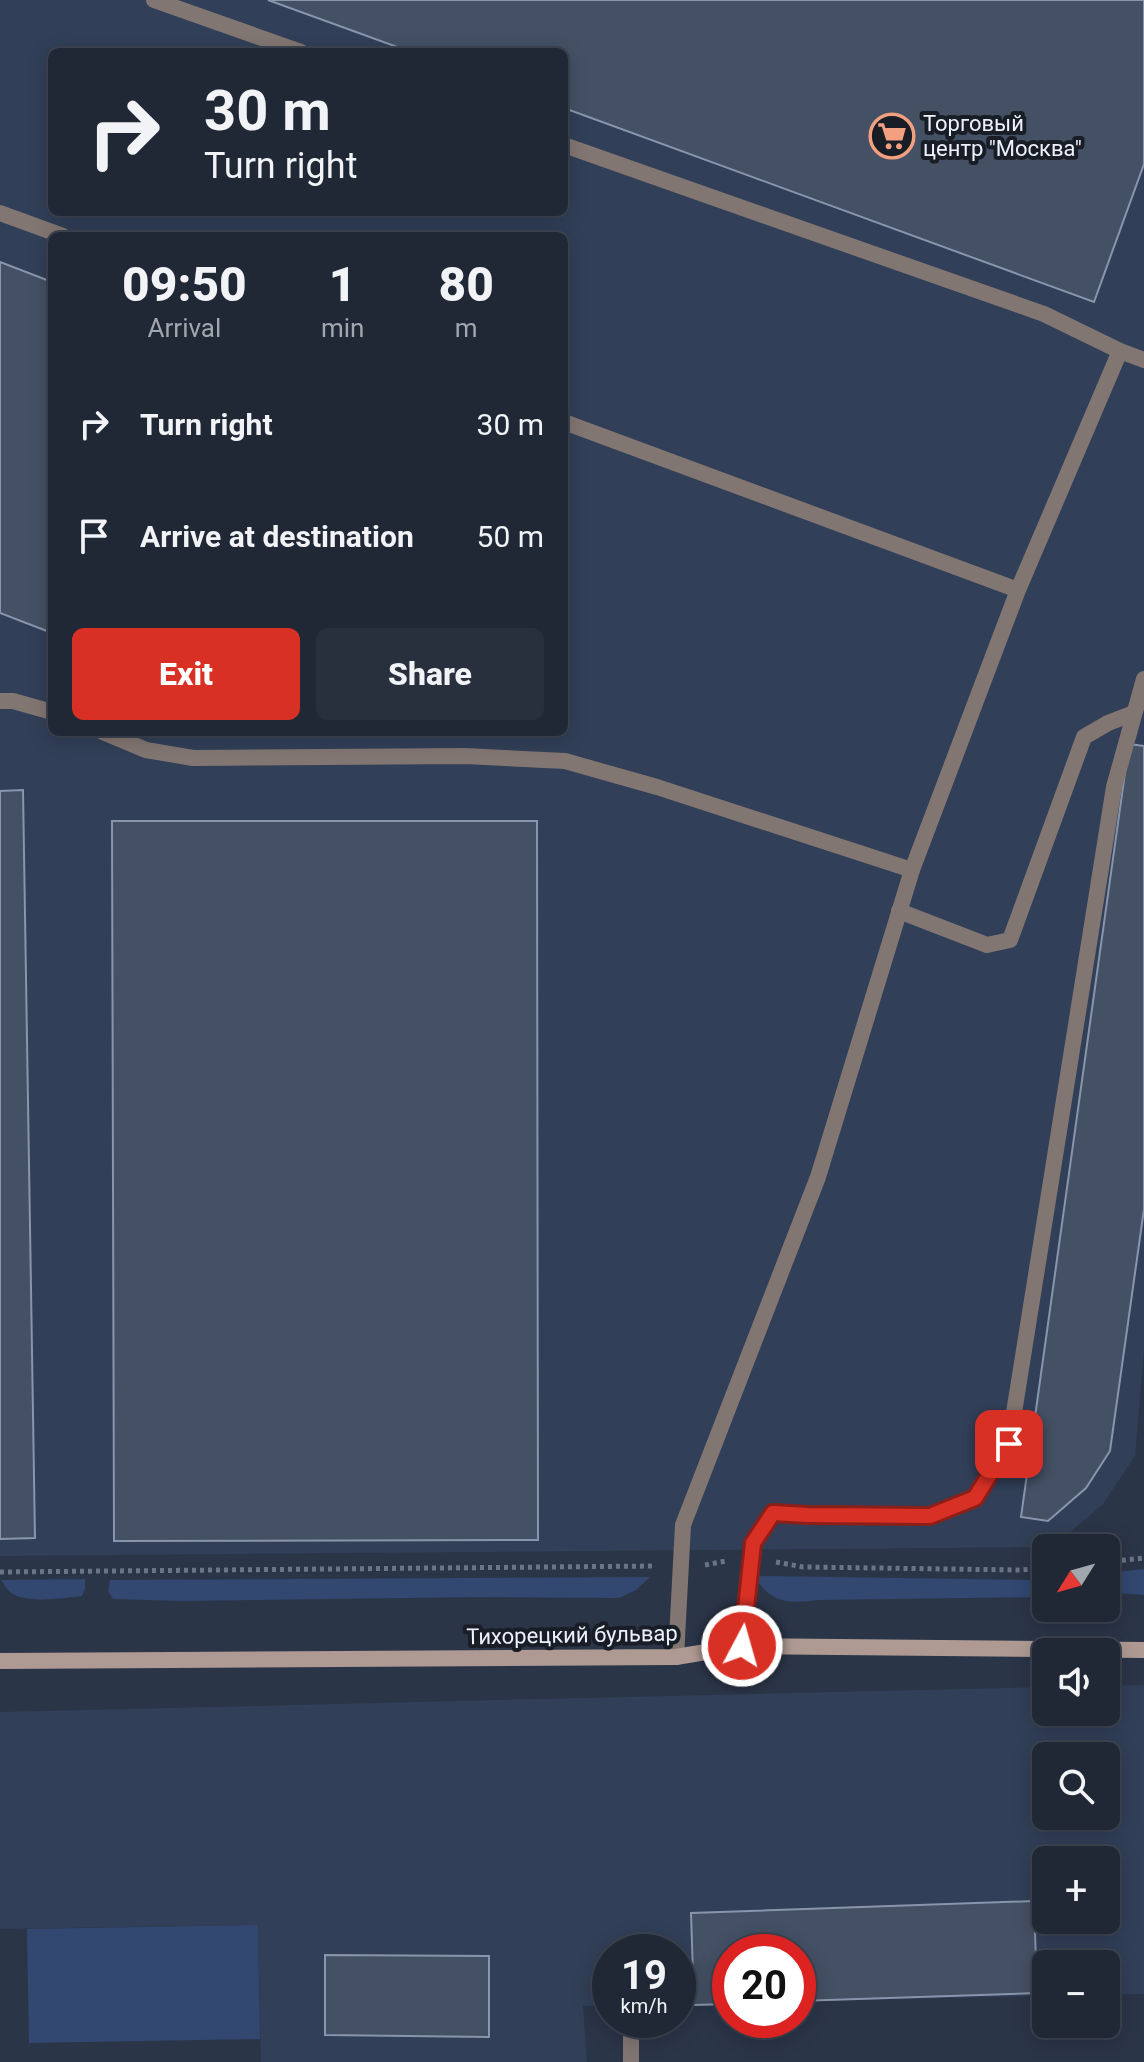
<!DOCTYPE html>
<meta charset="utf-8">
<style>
:root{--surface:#202836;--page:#28303e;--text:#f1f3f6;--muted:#a2a6ad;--line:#3d4451;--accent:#d93025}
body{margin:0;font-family:Roboto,sans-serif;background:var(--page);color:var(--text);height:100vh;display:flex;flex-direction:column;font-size:30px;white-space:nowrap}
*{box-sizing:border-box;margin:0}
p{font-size:26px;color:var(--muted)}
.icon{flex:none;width:44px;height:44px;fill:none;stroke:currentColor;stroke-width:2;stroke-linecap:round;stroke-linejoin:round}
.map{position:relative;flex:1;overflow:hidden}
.details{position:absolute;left:48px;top:232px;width:520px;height:504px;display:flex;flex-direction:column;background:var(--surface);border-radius:12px;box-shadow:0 4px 20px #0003,0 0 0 2px var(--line)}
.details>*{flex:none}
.banner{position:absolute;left:48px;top:48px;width:520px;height:168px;border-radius:12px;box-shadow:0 4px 20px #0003,0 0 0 2px var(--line);background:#202836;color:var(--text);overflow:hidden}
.needle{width:52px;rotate:233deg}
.tools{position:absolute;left:1032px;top:1534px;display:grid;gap:16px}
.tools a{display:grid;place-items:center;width:88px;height:88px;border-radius:12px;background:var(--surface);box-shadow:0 4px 20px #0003,0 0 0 2px var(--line);font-size:40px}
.speed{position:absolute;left:592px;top:1934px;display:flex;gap:16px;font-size:40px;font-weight:700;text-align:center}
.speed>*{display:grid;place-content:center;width:104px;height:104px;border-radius:50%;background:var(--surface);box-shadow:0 4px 20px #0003,0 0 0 2px var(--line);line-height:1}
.speed small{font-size:20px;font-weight:400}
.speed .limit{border:12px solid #d22;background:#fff;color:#111}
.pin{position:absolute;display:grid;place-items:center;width:68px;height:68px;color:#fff;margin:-34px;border-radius:16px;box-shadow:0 4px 12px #0006}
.me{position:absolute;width:88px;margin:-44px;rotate:6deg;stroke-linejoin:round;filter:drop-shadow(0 0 6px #0008)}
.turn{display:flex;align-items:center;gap:28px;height:168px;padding:0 24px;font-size:36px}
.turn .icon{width:104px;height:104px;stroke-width:2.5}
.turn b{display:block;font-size:56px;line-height:68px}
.eta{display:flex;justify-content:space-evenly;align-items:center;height:136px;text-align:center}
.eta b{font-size:48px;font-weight:800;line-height:56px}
.primary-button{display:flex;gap:16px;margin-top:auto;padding:16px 24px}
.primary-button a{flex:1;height:92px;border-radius:12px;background:var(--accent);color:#fff;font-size:32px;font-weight:800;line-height:92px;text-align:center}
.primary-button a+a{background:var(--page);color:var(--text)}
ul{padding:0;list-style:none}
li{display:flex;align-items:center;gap:24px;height:112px;padding:0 24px}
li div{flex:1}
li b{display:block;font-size:30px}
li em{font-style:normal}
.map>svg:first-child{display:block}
.built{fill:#313f58;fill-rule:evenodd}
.green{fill:#324871}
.building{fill:#445064;stroke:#8895ac;stroke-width:2}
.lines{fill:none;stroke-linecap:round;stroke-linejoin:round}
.path{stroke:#6c7586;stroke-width:5;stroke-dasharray:4 4;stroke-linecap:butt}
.lane{stroke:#827672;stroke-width:16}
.secondary{stroke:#ae9a93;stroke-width:16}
.route-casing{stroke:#8d1f18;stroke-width:20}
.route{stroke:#d93025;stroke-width:14}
.labels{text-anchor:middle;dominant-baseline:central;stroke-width:8;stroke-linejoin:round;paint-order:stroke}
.poi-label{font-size:22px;fill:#ebf2fe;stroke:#181d26;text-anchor:start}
.street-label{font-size:22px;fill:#ebf2fe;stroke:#181d26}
</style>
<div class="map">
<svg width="1144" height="2062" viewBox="0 0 1144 2062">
<rect width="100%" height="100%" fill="#2b3548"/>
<!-- built -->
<g class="built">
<path d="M0,0H1144V1349L1135,1456L1103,1504L1053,1547L0,1556ZM52,52H564V212H52ZM52,236H564V732H52Z"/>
<path d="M1144,1685V1994H1106V1964H1046V1996L798,2001V1952H730V2003L678,2004V1952H610V2006H583L587,2062H261L258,1925L0,1929V1712L1046,1687V1712H1106V1686ZM1046,1756H1106V1816H1046ZM1046,1860H1106V1920H1046Z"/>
</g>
<!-- green -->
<g class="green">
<path d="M1144,1569V1595L1119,1593L1106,1586V1573Z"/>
<path d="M754,1576L1029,1580L1046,1588V1597L820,1600C789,1603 772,1605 754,1576Z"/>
<path d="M650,1577L636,1590L619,1598L480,1597L183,1601L113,1599L108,1591L110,1580Z"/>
<path d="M85,1579V1589L82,1596C64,1598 31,1603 15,1595C8,1592 5,1586 1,1580Z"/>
<path d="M258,1925L260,2039L29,2043L27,1929Z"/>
</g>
<!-- building -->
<g class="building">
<path d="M268,0H1144V164L1094,302L564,108V52H411Z"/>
<path d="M0,262L52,282V633L0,613Z"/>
<path d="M1129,744L1144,746V1209L1110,1451L1086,1488L1048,1521L1021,1517Z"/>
<path d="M23,790L35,1538L0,1539V791Z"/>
<path d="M112,821H537L538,1540L114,1541Z"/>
<path d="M1034,1901L1037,1993L798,2001V1952H730V2004L694,2005L691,1913Z"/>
<path d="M325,1955L489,1956V2037L325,2035Z"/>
</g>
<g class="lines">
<!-- path -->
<g class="path">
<path d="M776,1562L803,1567L1020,1570L1046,1568"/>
<path d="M1106,1562L1144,1558"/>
<path d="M705,1565L726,1561"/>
<path d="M0,1572L655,1566"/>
</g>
<!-- lane -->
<g class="lane">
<path d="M154,0L301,52"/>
<path d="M564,145L1044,314L1120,351L1144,360"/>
<path d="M0,213L63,236"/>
<path d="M564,422L1018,590"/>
<path d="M0,701H13L52,712"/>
<path d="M103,732L146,750L193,758L465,756L565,761L657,787L912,870"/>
<path d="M899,911L987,945L1010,940L1084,737L1108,723L1134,713"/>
<path d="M742,1646L753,1543L773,1513L808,1515L930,1516L975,1498L1009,1444L1114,787L1144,679"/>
<path d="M676,1657L683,1525L818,1177L912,870L1018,590L1120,351"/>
<path d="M631,2020V2062"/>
</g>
<!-- secondary -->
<path class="secondary" d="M0,1661L676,1657L742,1646L1144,1650"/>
</g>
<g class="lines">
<!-- route casing -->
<g class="route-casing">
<path id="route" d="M742,1646L753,1543L773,1513L808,1515L930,1516L975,1498L1009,1444"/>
</g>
<!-- route -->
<use href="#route" class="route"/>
</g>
<!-- icons -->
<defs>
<g id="supermarket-ring" transform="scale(2.3)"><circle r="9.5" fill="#181d26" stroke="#f2a080" stroke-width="1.5"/><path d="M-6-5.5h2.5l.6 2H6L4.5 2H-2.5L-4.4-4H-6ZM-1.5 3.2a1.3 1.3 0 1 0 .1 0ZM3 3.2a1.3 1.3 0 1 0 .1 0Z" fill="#f2a080"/></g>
</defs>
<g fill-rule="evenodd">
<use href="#supermarket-ring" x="892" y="136"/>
</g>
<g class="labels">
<!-- poi labels -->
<g class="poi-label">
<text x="923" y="123">Торговый<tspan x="923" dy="25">центр "Москва"</tspan></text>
</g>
<!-- street labels -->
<g class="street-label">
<text transform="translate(572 1635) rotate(-1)">Тихорецкий бульвар</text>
</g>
</g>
</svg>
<div class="tools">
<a><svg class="needle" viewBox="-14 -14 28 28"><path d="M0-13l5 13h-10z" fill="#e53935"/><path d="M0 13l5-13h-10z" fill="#a2a6ad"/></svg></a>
<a><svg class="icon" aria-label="sound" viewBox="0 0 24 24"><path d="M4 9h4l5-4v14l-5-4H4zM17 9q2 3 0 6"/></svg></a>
<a><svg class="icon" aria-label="search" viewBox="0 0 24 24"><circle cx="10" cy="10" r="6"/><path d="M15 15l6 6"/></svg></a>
<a>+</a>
<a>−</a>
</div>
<div class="speed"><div>19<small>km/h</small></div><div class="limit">20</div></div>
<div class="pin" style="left:1009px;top:1444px;background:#d93025"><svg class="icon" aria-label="arrive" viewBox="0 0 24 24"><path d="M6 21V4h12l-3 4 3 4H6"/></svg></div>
<svg class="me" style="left:742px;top:1646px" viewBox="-20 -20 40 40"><circle r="17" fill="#d93025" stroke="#fff" stroke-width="3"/><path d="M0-11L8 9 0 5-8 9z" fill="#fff"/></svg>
<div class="banner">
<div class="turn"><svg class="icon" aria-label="right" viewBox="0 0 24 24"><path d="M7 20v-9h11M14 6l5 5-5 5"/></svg><div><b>30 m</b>Turn right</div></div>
</div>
<section class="details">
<div class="eta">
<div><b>09:50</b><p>Arrival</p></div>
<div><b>1</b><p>min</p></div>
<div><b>80</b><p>m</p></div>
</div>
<ul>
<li><svg class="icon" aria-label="right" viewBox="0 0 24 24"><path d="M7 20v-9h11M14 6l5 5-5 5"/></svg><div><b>Turn right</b></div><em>30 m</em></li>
<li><svg class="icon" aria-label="arrive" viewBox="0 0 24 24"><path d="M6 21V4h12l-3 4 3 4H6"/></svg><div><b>Arrive at destination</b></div><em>50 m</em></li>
</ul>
<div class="primary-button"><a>Exit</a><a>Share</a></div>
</section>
</div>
